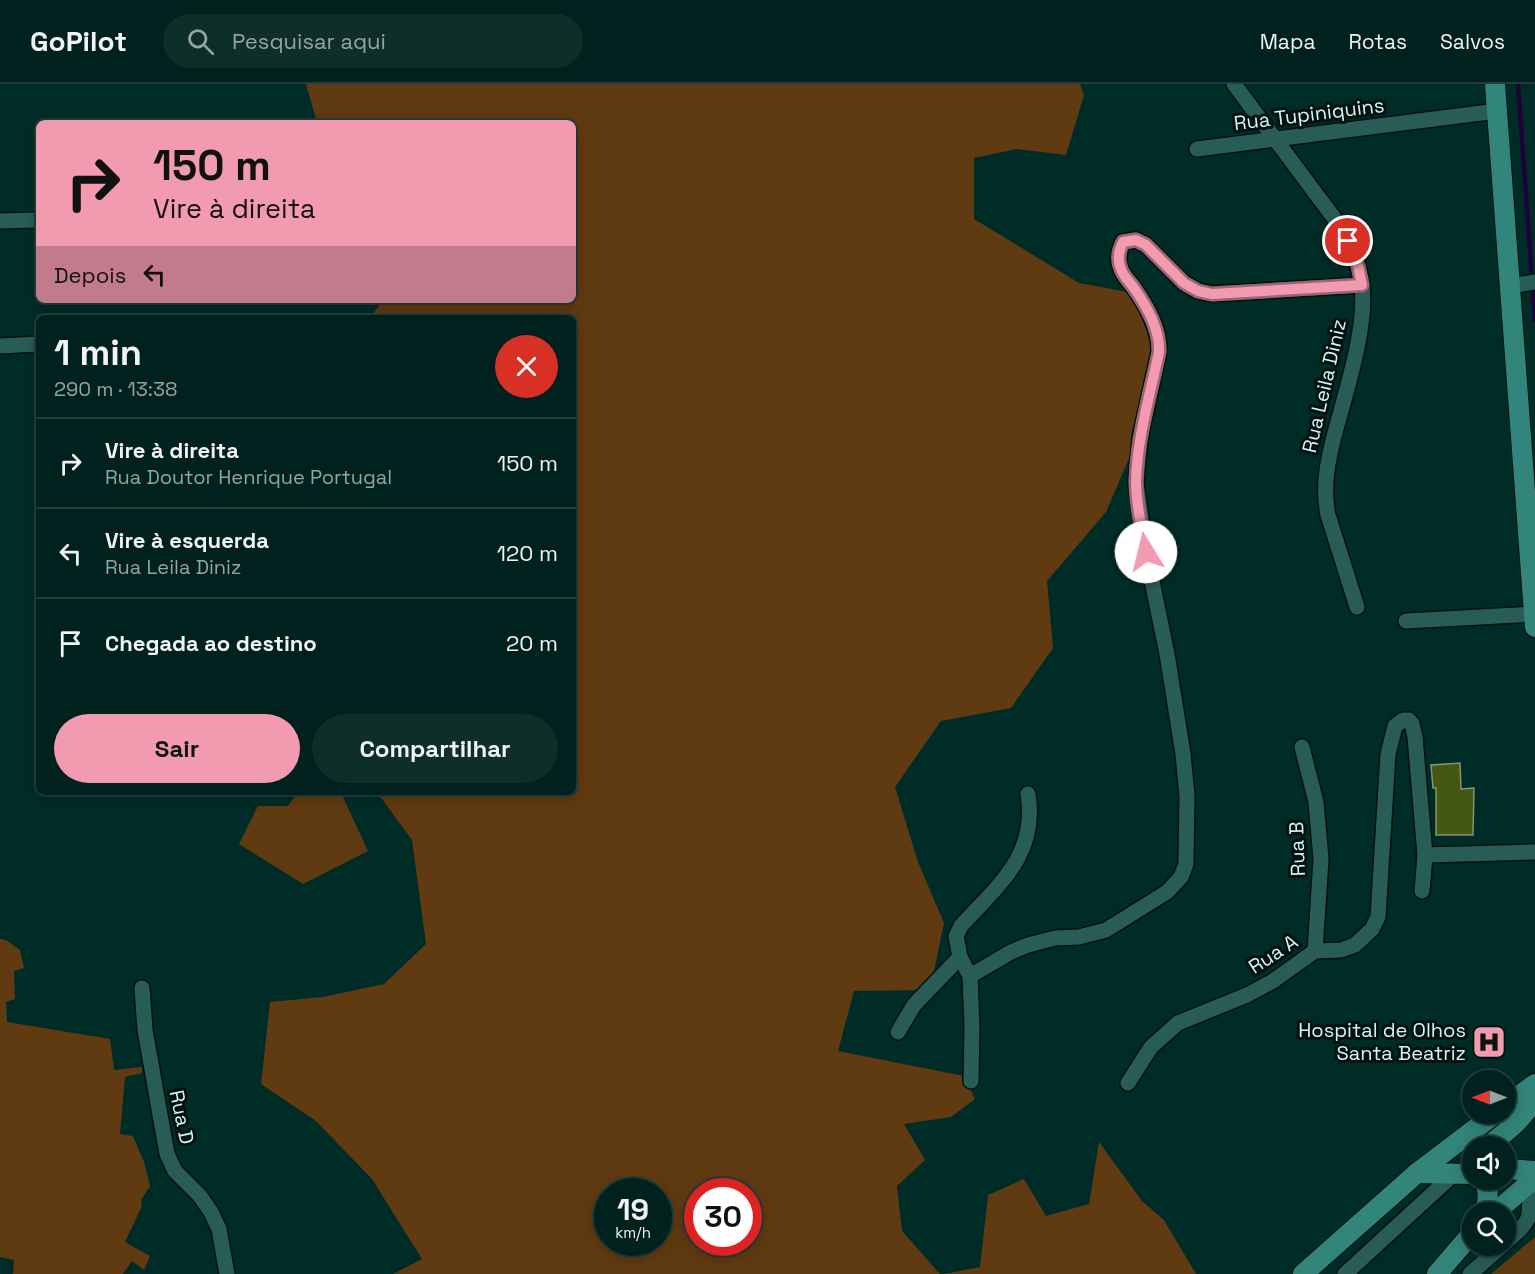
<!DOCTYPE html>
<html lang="pt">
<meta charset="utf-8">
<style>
:root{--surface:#00211d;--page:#0e2e2a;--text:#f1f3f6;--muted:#95a3a4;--line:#223e3b;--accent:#f29aaf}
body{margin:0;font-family:"Space Grotesk",sans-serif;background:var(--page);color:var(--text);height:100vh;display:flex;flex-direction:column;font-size:22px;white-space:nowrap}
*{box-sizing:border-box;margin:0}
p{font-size:20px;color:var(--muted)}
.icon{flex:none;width:33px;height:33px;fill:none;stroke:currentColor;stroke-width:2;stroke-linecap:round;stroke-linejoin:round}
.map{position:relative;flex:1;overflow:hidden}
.details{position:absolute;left:36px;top:231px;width:540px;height:480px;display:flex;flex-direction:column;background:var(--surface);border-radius:9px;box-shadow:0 3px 15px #0003,0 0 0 2px var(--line)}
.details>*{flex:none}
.guide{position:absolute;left:36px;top:36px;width:540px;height:183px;border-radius:9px;box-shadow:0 3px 15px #0003,0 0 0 2px var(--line);background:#f29aaf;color:#111;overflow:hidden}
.needle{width:39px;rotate:270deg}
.fabs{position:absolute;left:1462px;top:986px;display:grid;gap:12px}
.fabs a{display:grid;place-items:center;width:54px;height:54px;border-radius:50%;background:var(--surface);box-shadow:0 3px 15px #0003,0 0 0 2px var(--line);font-size:30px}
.speed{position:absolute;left:594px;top:1094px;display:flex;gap:12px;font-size:30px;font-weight:700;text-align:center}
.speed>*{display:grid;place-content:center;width:78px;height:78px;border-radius:50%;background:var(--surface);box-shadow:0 3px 15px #0003,0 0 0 2px var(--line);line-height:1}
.speed small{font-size:15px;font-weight:400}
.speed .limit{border:9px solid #d22;background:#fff;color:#111}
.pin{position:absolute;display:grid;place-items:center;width:51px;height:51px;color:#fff;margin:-26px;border:3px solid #fff;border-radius:50%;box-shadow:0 2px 6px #0007}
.me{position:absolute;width:66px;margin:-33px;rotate:351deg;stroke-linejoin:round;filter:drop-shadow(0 0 4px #0008)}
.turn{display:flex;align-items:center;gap:21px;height:126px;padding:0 18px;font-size:27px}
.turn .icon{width:78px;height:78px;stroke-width:2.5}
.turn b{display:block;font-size:42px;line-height:51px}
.then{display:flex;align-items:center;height:57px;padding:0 18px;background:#0003;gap:12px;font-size:22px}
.round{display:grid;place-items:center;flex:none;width:63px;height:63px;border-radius:32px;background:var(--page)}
.overview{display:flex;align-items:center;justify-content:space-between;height:102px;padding:0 18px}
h1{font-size:36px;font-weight:700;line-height:45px}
.action{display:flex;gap:12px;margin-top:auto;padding:12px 18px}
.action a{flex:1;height:69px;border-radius:36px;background:var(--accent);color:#111;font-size:24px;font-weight:700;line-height:69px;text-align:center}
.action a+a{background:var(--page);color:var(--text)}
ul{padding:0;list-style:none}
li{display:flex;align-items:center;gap:18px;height:90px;padding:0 18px;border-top:2px solid var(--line)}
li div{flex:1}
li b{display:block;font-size:22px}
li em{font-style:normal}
header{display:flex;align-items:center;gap:36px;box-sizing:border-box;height:84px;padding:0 30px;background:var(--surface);border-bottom:2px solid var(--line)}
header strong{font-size:28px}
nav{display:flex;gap:33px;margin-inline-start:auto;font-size:21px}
.search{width:420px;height:54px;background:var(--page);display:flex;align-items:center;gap:15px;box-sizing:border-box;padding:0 21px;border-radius:33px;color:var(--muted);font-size:22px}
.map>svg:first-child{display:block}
.green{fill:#603a10;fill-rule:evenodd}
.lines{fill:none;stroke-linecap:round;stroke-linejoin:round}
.stream{stroke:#1f0237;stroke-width:4.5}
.building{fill:#455812;stroke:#86946d;stroke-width:1.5}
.minor-casing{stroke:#001310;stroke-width:18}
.major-casing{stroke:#001310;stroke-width:22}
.minor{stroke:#275d56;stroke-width:15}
.major{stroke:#32857b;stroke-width:20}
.route-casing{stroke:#9d6472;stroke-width:15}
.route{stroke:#f29aaf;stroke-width:10}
.labels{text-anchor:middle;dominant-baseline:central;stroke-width:6;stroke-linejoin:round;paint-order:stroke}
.street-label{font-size:20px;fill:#d9f4ef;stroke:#00120f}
.poi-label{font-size:20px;fill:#d9f4ef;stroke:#00120f;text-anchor:end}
</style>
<header>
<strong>GoPilot</strong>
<div class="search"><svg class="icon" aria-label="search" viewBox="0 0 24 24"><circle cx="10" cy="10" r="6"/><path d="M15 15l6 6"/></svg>Pesquisar aqui</div>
<nav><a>Mapa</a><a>Rotas</a><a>Salvos</a></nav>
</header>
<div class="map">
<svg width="1535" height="1190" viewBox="0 0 1535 1190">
<rect width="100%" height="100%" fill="#002c27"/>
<!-- green -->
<g class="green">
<path d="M306,0H1080L1084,11L1066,71L1017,65L974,74V135L1079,199L1133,209L1151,260L1137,356L1106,428L1047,497L1053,564L1011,624L941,637L895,703L918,778L944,839L930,906L854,907L838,967L964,992L975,1015L951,1033L904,1040L925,1076L897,1102L902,1147L940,1190H393L422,1175L372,1095L316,1037L261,1000L270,918L323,913L384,900L426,860L412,756L379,711H342L368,767L303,800L239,760L258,722H288L298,708H573V234H370L383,216H573V39H317ZM608,1107H658V1158H608ZM698,1107H748V1158H698Z"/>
<path d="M0,855L6,856L20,866L24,884L14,887L15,915L6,918L7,938L110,955L114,986L142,983V989L125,993L120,1050L133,1052L144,1078L150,1102L141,1116L142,1122L125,1158L150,1172L144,1186L132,1177L123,1190H13L14,1176L0,1173Z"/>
<path d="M1099,1058L1142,1117L1164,1136L1196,1190H944L980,1183L988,1111L1024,1095L1046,1132L1089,1120Z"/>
<path d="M1535,1153V1190H1491Z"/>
</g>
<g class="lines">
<!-- stream -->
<path class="stream" d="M1518,0L1535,236"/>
</g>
<!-- building -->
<path class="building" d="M1460,679L1461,705L1474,704L1473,751H1436V704H1433L1431,681Z"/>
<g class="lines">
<!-- minor casing -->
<g class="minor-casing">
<g id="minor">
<path d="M1234,0L1334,134C1347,155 1359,176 1362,201C1367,243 1347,304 1336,345C1328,375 1322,401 1328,431L1357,523"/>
<path d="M1197,65L1497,27"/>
<path d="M0,137L35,136"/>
<path d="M1510,202L1535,198"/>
<path d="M0,262L38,260"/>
<path d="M1406,537L1534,530"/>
<path d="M1302,663L1316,718L1321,775L1315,867"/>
<path d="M1425,771L1535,768"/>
<path d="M960,873L956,852L961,842C998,801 1038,771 1028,710"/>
<path d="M970,892L1011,868L1028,861L1055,854L1079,853L1106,846L1167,808L1181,793L1186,780L1187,712L1183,670L1167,570L1146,468L1136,398L1140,354L1159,268C1160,245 1147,223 1134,204C1130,198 1123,192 1121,185C1117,176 1119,166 1123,158L1136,156L1146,161L1184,199L1198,207L1212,210L1362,201"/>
<path d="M142,904L145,946L167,1070L175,1087L200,1112L211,1128L219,1145L227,1190"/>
<path d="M898,948L914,921L960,873L970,892L972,943L971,997"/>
<path d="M1128,999L1151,963L1178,939L1247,911L1273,897L1315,867L1341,866L1355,861L1372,845L1378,833L1388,670L1395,642L1403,636H1409L1412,640L1415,653L1425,771L1422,807"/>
<path d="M1506,1158C1534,1134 1530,1135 1529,1099"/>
<path d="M1345,1190L1455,1089"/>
<path d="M1470,1190L1503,1161"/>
</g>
</g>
<!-- major casing -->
<g class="major-casing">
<g id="major">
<path d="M1495,0L1535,543"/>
<path d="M1506,1021L1535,1000"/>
<path d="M1488,1062C1506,1048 1527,1033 1535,1011"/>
<path d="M1506,1085L1535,1087"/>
<path d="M1417,1089L1473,1090"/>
<path d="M1482,1095C1490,1105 1489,1116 1484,1128"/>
<path d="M1496,1128L1535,1094"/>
<path d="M1303,1190L1417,1089L1496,1029"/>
<path d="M1437,1190L1473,1148"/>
</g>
</g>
<!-- minor -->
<use href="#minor" class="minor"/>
<!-- major -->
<use href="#major" class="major"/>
</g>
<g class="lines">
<!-- route casing -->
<g class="route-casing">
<path id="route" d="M1146,468C1142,445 1136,421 1136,398C1137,354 1150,311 1159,268C1160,245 1147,223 1134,204C1130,198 1123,192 1121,185C1117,176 1119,166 1123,158L1136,156L1146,161L1184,199L1198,207L1212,210L1362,201L1358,182L1348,157"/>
</g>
<!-- route -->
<use href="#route" class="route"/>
</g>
<!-- icons -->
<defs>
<g id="hospital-square" transform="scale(1.725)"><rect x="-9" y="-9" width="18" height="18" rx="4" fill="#f29aaf" stroke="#00120f"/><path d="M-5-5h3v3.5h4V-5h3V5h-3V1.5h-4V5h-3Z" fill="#111"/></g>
</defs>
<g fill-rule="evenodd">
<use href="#hospital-square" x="1489" y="958"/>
</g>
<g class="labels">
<!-- street labels -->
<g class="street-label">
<text transform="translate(1309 30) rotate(-7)">Rua Tupiniquins</text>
<text transform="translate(1324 302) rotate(-77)">Rua Leila Diniz</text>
<text transform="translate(1297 765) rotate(-92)">Rua B</text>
<text transform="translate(1273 870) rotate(-33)">Rua A</text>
<text transform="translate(182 1033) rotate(78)">Rua D</text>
</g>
<!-- poi labels -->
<g class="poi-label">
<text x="1466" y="946">Hospital de Olhos<tspan x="1466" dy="23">Santa Beatriz</tspan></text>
</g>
</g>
</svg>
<div class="fabs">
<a><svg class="needle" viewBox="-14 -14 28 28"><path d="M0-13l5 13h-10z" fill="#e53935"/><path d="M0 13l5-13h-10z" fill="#95a3a4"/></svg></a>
<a><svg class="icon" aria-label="sound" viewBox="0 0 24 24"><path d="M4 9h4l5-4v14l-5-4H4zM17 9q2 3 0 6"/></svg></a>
<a><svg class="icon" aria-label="search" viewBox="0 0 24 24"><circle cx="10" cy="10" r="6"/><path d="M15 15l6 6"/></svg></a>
</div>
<div class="speed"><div>19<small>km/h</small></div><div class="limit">30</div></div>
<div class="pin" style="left:1348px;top:157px;background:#d93025"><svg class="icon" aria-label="arrive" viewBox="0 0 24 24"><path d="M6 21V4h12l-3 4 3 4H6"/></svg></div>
<svg class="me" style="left:1146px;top:468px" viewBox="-20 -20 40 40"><circle r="19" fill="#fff"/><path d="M0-13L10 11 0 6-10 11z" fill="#f29aaf"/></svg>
<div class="guide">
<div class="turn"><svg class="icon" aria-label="right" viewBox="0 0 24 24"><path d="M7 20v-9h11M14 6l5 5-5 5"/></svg><div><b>150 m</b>Vire à direita</div></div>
<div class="then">Depois<svg class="icon" aria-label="left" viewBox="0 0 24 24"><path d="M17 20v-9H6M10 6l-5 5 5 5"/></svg></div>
</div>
<section class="details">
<div class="overview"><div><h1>1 min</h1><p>290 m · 13:38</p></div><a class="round" style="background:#d93025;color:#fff"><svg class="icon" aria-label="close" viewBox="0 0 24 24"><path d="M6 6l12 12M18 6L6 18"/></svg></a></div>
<ul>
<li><svg class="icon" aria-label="right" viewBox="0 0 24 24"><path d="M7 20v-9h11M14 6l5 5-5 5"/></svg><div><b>Vire à direita</b><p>Rua Doutor Henrique Portugal</p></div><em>150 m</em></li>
<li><svg class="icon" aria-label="left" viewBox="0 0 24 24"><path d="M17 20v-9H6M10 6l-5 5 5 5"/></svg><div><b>Vire à esquerda</b><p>Rua Leila Diniz</p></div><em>120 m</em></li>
<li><svg class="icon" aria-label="arrive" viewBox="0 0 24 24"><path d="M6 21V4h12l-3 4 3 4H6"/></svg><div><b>Chegada ao destino</b></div><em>20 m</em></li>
</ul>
<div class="action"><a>Sair</a><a>Compartilhar</a></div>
</section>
</div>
